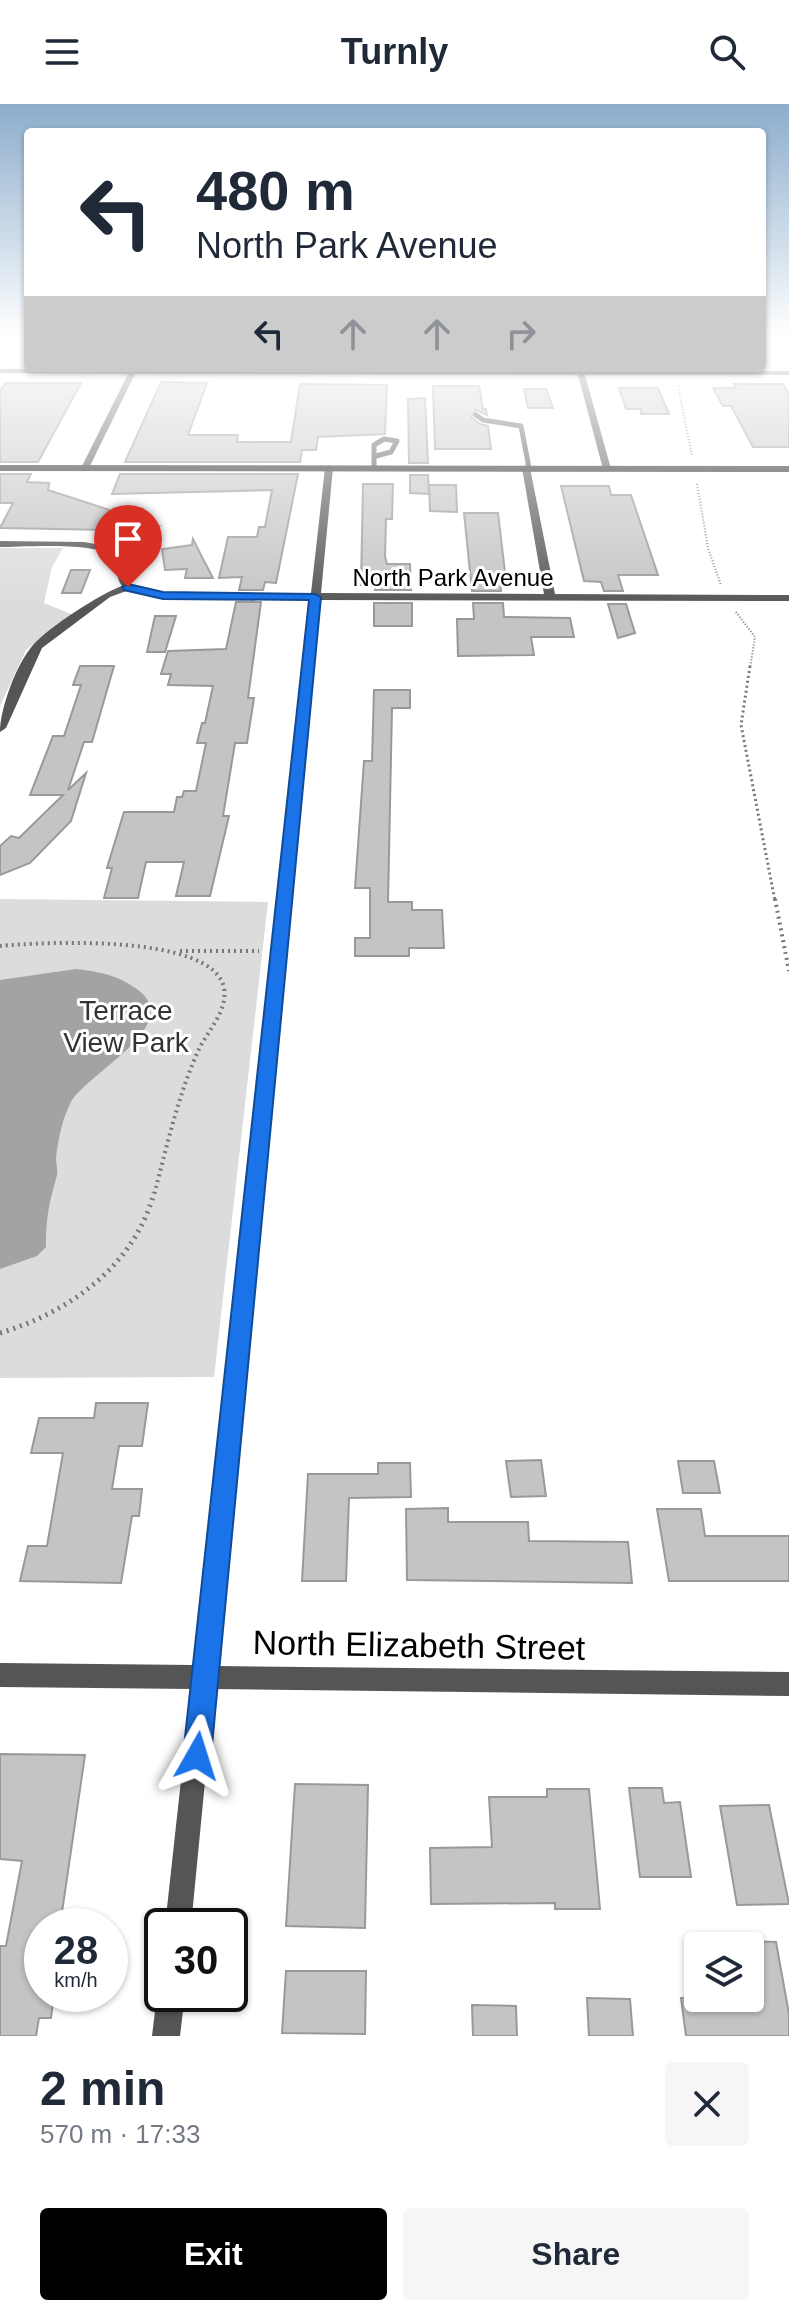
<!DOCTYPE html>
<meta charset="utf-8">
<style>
:root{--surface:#fff;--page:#f6f6f7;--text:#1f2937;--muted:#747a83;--accent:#000}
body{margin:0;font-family:Helvetica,sans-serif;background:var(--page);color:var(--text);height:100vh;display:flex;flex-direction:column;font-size:30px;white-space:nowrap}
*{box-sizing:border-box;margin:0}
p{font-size:26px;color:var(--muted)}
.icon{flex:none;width:44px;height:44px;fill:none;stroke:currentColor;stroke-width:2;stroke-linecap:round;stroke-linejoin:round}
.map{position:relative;height:1932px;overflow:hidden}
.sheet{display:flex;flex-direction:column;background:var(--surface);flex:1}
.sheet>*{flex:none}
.banner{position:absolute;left:24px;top:24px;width:742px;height:244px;border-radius:8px;box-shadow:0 2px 6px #0004;background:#fff;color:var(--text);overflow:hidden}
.buttons{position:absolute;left:684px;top:1828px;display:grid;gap:16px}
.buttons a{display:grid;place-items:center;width:80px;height:80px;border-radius:8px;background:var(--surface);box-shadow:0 2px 6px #0004;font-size:40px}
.speed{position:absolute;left:24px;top:1804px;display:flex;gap:16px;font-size:40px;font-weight:700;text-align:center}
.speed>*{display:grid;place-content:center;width:104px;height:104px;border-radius:50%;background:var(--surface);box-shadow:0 2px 6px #0004;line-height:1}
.speed small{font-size:20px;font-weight:400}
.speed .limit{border:4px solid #111;border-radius:12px;background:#fff;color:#111}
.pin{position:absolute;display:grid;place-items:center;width:68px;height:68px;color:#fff;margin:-82px -34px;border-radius:50% 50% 50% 0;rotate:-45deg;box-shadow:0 0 8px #0007}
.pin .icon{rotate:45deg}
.me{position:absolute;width:88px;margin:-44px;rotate:6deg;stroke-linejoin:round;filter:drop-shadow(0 0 6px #0008)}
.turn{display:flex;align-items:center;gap:28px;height:168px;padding:0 40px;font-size:36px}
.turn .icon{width:104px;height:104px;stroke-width:2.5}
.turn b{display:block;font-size:56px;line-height:68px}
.lanes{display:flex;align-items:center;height:76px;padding:0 40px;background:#0003;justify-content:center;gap:40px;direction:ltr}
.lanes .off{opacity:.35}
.round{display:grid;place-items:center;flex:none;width:84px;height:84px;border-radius:8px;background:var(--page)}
.headline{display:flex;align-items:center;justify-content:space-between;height:136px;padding:0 40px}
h1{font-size:48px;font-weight:700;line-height:60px}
.button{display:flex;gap:16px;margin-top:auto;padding:16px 40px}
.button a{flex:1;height:92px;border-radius:8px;background:var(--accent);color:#fff;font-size:32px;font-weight:700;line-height:92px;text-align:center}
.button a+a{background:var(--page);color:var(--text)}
header{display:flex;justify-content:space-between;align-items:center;height:104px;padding:0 40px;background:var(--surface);font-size:36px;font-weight:700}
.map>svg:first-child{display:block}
.green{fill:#dcdcdc}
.water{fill:#a3a3a3}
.building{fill:#c4c4c4;stroke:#999;stroke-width:2}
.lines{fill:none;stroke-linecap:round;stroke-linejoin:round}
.path-far3{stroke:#777;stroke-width:2;stroke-dasharray:1 2;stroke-linecap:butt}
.path-far2{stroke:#777;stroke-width:3;stroke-dasharray:2 3;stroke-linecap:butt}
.path-far1{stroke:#777;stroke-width:4;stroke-dasharray:2 4;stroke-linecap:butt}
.path{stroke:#777;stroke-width:5;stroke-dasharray:2 5;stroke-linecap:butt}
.lane{stroke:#555;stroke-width:5}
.street{fill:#555;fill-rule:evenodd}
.secondary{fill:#222;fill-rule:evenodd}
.route{fill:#1a73e8;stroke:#114b97;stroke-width:2}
.labels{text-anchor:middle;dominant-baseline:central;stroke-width:6;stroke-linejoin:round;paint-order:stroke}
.far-street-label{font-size:24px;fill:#000;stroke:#fff}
.park-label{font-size:28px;fill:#333;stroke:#fff}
.near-street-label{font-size:34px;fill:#000;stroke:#fff}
</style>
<header><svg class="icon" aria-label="menu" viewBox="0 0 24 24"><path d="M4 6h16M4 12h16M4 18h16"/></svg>Turnly<svg class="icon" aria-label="search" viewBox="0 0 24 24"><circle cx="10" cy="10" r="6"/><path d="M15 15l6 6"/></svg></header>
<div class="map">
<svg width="789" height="1932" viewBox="0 0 789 1932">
<rect width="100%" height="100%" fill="#fff"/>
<!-- green -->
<g class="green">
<path d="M0,444H63L52,463L44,499L71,510L26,546L0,602Z"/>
<path d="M0,795L268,798L214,1273L0,1274Z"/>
</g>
<!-- water -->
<path class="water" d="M76,865C101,868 118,871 138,886C186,922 83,971 70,1000C62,1016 58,1036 56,1054C56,1060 58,1066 57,1071C49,1100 46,1113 46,1143L37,1152L0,1165V876Z"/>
<!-- building -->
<g class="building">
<path d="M161,278L207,279L188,331H238L237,338H291L300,280L387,281L385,330L318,333L316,346H302L300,358H125Z"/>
<path d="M6,279H81L38,358H0V287Z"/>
<path d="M734,280H783L789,290V343H753L731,302H723L713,284H736Z"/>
<path d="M433,282H479L483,305H486L487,311L476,306L471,313L480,320L488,322L491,345H435Z"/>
<path d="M619,284H658L669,310H641V305H626Z"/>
<path d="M524,285H546L553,304H528Z"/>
<path d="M425,294L428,359H409L408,295Z"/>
<path d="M0,370H31L27,378L49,379L48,386L159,422L134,434L110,426L0,424L13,399H0Z"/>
<path d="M120,370H298L276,479L265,478L263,486H239L242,473L219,474L228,433H257L259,423H265L272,386L112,390Z"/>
<path d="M410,371H428L429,390L410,389Z"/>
<path d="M363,380H393L392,415H386L385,452L387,460H410L411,486H375V481H361Z"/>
<path d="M429,381H456L457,408L430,407Z"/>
<path d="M561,382H609L611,391H631L658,471H618L623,487H604L601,478L584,477Z"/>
<path d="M464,409H498L506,477H500L501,487H472Z"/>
<path d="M193,435L203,455L213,474H185L187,465L165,466L162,445L192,441Z"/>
<path d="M71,466H90L81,489H62Z"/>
<path d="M236,498H261L248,594H254L247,639H235L223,712H229L210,792H176L184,758H146L138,794H104L112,764H107L124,708H174L177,693H182L184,687H196L206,639H197L202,619H205L213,582L168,581L171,570H161L168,547L226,545Z"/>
<rect x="374" y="499" width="38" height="23"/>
<path d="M473,499H503L504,513L570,514L574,533H531L534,551L458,552L457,515H474Z"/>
<path d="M608,500H626L635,529L618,534Z"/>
<path d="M155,512H176L165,548H147Z"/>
<path d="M80,562H114L92,638H84L68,686L86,669L71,717L30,759L0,771V742L11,732L19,734L63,691H30L53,632H64L81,581H73Z"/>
<path d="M374,586H410V604H392L388,798H412V806H442L444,844H409V852H355V834H370V784H355L364,657H372Z"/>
<path d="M96,1299H148L142,1342H119L112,1385H142L139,1412H132L121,1479L20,1477L28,1442H47L63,1349H31L39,1314H94Z"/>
<path d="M541,1356L546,1392L511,1393L506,1357Z"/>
<path d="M678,1357H714L720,1389H683Z"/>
<path d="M378,1359H410L411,1393L349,1394L346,1477H302L308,1370H378Z"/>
<path d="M448,1404V1418H528L529,1437L628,1438L632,1479L407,1476L406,1405Z"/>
<path d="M657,1405H701L705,1432H789V1477H669Z"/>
<path d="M0,1650L85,1651L60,1822H42V1890H54L51,1914H39L36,1932H0V1842H6L22,1757L0,1755Z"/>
<path d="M295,1680L368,1681L365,1824L286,1822Z"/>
<path d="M629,1684H662L664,1699L680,1698L691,1773H640Z"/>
<path d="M547,1685H589L600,1805H555V1799L431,1800L430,1744L492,1743L489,1693H547Z"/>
<path d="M769,1701L789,1800L737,1801L720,1702Z"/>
<path d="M750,1837L776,1838L789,1910V1932H686L681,1894H750Z"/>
<path d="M286,1867H366L365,1930L282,1929Z"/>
<path d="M587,1894L630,1895L633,1932H589Z"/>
<path d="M472,1901L516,1902L517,1932H473Z"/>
</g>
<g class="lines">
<!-- path-far3 -->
<g class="path-far3">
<path d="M678,282L692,352"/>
<path d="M697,380L708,444L721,481"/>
<path d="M736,508L755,533L750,564"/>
</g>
<!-- path-far2 -->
<path class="path-far2" d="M750,562L741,621L775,797"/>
<!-- path-far1 -->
<g class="path-far1">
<path d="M775,795L789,867"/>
<path d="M0,842C42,838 213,829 224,884C228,906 208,927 199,945C178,991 167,1042 154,1091"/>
<path d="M180,847H259"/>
</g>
<!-- path -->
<path class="path" d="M0,1229C70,1208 134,1162 154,1089"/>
<!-- lane -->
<g class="lane">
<path d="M476,311L483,316L521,322L529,364"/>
<path d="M374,364V341L384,335L397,337L391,348L376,352"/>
</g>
<!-- street -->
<g class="street">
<path d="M130,264L789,267V271H585L611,365L607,368L603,365L578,271L135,270L89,364L85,367L81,364L128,270L0,269V265Z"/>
<path d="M329,361L333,364L321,489L544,490L522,364L526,361L530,364L555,490L789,491V497L320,496L217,1562L789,1568V1592L214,1585L191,1822H165L191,1585L0,1583V1559L193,1561L310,495H163L129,486L110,493L42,544L6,624L0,628C0,604 17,559 33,541C49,523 100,490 122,482C115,473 118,461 111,453C98,437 22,443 0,443V437L84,438L111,443L124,455L127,475L132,481L163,489H311L325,364Z"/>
<path d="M161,1880L162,1890H185L180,1932H152L157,1890Z"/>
</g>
<!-- secondary -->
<path class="secondary" d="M0,361L789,362V368L0,367Z"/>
</g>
<!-- sky -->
<linearGradient id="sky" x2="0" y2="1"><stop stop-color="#8cadcc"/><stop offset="0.46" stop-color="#fff"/><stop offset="1" stop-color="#fff" stop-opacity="0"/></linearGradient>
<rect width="789" height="504" fill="url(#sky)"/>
<!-- route -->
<path class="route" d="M128,480L163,488L315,490L321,493L211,1652L206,1662L197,1666L187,1662L183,1652L309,496L163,495L124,486L122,483Z"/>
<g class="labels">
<!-- far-street labels -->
<g class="far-street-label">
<text x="453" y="473">North Park Avenue</text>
</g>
<!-- park labels -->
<g class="park-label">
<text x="126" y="906">Terrace<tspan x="126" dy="32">View Park</tspan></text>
</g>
<!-- near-street labels -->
<g class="near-street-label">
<text transform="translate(419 1541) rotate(1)">North Elizabeth Street</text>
</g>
</g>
</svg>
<div class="buttons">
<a><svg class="icon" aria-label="layers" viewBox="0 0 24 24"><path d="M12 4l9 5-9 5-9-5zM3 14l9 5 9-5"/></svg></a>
</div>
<div class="speed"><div>28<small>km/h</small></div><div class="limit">30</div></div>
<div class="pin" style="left:128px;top:483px;background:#d93025"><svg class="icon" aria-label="arrive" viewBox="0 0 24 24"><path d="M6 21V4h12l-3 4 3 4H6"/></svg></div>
<svg class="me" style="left:197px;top:1652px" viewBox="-20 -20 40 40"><path d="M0-17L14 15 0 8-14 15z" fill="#1a73e8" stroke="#fff" stroke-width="4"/></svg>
<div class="banner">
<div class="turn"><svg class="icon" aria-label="left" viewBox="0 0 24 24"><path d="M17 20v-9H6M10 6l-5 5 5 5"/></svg><div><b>480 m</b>North Park Avenue</div></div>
<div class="lanes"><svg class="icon" aria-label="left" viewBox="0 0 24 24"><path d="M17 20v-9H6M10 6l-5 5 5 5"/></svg><svg class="icon off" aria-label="ahead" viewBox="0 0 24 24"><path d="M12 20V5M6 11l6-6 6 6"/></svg><svg class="icon off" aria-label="ahead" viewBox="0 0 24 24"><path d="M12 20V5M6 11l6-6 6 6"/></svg><svg class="icon off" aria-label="right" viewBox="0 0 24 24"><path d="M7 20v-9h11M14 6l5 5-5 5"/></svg></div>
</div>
</div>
<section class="sheet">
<div class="headline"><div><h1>2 min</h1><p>570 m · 17:33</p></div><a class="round"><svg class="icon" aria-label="close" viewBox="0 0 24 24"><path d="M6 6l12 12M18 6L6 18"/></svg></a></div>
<div class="button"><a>Exit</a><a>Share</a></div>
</section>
